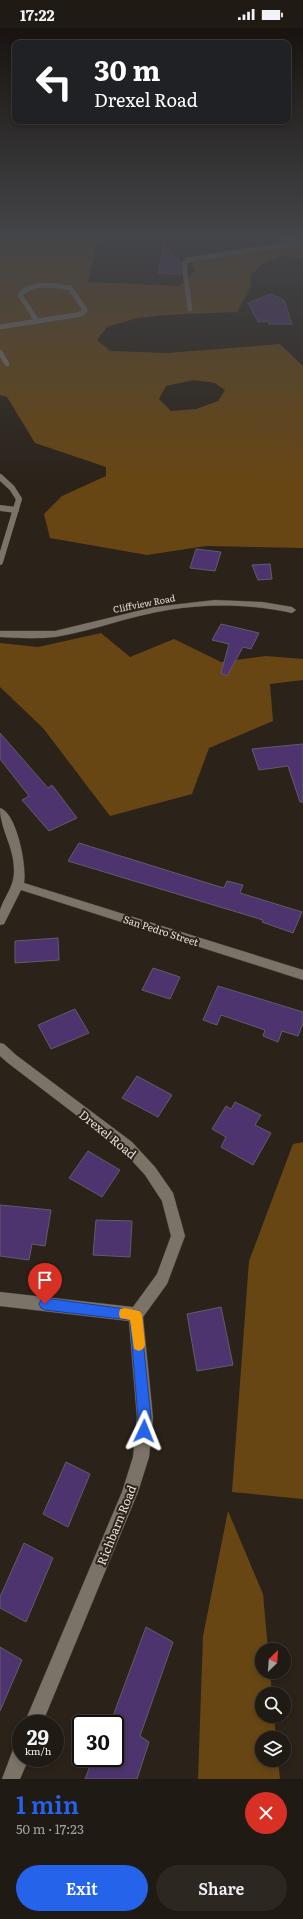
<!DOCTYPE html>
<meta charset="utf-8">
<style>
:root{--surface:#201a14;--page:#2d2722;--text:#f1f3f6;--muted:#a2a1a0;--line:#3d3834;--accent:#2563eb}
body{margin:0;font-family:Literata,serif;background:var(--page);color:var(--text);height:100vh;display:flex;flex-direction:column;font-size:15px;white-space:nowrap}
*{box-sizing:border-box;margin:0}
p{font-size:13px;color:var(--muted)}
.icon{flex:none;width:22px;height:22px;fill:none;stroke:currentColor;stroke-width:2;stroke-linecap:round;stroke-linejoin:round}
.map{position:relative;height:1751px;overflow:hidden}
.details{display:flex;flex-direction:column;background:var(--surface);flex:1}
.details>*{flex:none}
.hud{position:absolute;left:12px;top:12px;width:279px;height:84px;border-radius:8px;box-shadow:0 2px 6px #0003,0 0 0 1px var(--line);background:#202124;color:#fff;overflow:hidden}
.needle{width:26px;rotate:25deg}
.fabs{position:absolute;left:255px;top:1615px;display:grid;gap:8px}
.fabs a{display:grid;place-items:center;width:36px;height:36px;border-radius:50%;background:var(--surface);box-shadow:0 2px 6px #0003,0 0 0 1px var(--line);font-size:20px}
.speed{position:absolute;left:12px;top:1687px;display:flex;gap:8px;font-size:20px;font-weight:700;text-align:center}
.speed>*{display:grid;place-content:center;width:52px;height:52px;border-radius:50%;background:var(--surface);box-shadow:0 2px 6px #0003,0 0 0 1px var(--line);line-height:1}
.speed small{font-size:10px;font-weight:400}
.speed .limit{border:2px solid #111;border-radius:6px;background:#fff;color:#111}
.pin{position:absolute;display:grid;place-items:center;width:34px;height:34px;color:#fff;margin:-41px -17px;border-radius:50% 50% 50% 0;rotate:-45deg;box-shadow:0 0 4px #0007}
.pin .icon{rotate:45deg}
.me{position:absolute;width:44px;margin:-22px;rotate:2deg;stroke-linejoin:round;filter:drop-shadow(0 0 3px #0008)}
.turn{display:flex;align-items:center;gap:14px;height:84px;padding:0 16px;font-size:18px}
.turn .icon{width:52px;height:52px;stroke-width:2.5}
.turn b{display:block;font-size:28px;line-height:34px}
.round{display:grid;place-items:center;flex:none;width:42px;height:42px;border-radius:21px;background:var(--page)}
.headline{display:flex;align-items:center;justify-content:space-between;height:68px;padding:0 16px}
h1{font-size:24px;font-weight:600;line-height:30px;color:var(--accent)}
.primary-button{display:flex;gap:8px;margin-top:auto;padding:8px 16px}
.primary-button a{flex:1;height:46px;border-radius:24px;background:var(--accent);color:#fff;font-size:16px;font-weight:600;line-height:46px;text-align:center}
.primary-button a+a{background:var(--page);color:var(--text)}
.status{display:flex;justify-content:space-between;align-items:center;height:28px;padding:0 20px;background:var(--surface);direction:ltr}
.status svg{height:11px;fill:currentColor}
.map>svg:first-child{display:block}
.green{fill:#674614;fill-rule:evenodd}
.building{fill:#4d346e;stroke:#605c68}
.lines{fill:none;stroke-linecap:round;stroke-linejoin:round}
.service-far1-casing{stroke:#463f38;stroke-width:5.5}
.service-casing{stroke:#463f38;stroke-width:6}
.minor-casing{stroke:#463f38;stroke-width:1}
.tertiary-casing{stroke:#463f38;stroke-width:1}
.service-far1{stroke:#7b7367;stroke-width:5}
.service{stroke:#7b7367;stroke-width:6}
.minor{fill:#7b7367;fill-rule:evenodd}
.tertiary{fill:#7b7367;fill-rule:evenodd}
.route{fill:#2563eb;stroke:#184099}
.slow{fill:#f59e0b}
.labels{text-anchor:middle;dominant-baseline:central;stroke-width:4;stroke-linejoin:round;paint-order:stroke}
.far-street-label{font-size:9px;fill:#e6e1db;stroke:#2b231a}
.street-label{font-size:10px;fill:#e6e1db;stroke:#2b231a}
.near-street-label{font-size:12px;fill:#e6e1db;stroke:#2b231a}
</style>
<div class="status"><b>17:22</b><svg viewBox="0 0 49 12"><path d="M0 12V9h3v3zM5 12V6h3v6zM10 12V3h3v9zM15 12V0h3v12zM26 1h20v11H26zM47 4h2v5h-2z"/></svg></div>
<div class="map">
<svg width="303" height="1751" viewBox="0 0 303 1751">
<rect width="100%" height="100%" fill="#2b231a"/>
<!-- green -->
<g class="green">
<path d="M0,207H156L98,211L88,254L179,258L195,243L191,230L303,216V230L283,227L261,237L250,248L251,258L237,284L163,287L137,290L107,299L97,312L110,323L168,325L280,316L303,338V520L206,518L147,527L50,510L44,486L62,468L106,448V439L35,415L7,369L0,367ZM194,352L215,355L225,362L218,373L196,381L171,383L159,371L166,358Z"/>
<path d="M101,605L130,629L174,611L221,634L266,628L303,631V652L270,656L273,693L209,720L192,766L110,788L43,700L0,659V615L38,619Z"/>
<path d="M303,1114V1471L232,1464L249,1233L293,1116Z"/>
<path d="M228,1483L263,1566L268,1622H262V1644H270L272,1666H262V1688H274L276,1710H262V1732H278L280,1751H198L203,1608Z"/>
</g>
<!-- building -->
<g class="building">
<path d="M164,216L180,234L181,246L158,245Z"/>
<path d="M271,266L284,272L292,296H269L268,293L258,294L248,275Z"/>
<path d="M196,521L221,524L215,543L190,540Z"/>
<path d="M270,536L272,551L258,552L252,537Z"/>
<path d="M221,596L259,605L251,621L243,619L227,648L221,645L229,616L212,612Z"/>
<path d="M0,705L48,760L52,757L77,790L49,803L22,772L29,768L0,731Z"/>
<path d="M303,716V774H300L288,738L259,742L252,721Z"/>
<path d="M79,815L217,858L224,860L227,853L243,857L240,865L302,884L293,905L262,894L263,892L68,833Z"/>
<path d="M58,910L59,932L15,935V913Z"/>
<path d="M153,940L180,949L170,971L142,962Z"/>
<path d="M218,958L303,984V995L298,1008L282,1003L278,1014L263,1008L265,1002L221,987L217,997L203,992Z"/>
<path d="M75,981L89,1005L51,1021L38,997Z"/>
<path d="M137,1048L172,1067L158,1089L122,1070Z"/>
<path d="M235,1074L261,1087L255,1097L271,1105L253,1137L221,1119L226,1109L212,1101L226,1078L231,1081Z"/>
<path d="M88,1123L120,1142L102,1169L69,1150Z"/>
<path d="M0,1177L51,1182L45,1218L32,1216L29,1232L0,1228Z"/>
<path d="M96,1192L132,1193L130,1229L93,1227Z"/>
<path d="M221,1279L233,1337L197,1343L187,1286Z"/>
<path d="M66,1434L90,1446L68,1499L43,1486Z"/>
<path d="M24,1515L53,1530L26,1594L0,1580V1569Z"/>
<path d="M146,1599L173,1614L140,1708L149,1714L137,1751H85L93,1730H115V1696H110Z"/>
<path d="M0,1619L22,1632L0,1683Z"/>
</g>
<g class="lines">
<!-- service-far1 casing -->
<g class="service-far1-casing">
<g id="service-far1">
<path d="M190,281L184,236L188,232L303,214"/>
<path d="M0,299L76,287L83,285L85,282L70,260C55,257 30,253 20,267L37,293"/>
<path d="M0,324L7,336"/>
</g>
</g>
<!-- service casing -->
<g class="service-casing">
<g id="service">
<path d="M0,449L12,460L19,471L0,534"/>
<path d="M0,480L16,482"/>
</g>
</g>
<!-- minor casing -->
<g class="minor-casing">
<g id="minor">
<path d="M215,572L262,574L292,579L296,582L292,585C251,576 209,575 168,582C129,588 93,603 55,609C37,611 18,610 0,609V603H55L154,579Z"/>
<path d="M0,780C17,785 27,839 24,855L303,942V952L21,862L4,896L0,897C0,893 0,886 0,882C5,867 15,858 14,841C14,819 0,801 0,780Z"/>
<path d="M0,1015L4,1016L16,1027L132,1114L155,1139L173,1165L185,1208L167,1256L143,1289L153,1390L149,1429L138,1464L42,1696H24L122,1464L133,1429L137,1390L129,1293L0,1278V1264L133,1279L157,1246L171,1208L162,1173L145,1147L122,1122L8,1035L0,1028Z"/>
<path d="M21,1717V1730H29L20,1751H2L14,1719Z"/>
</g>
</g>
<!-- tertiary casing -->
<g class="tertiary-casing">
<path id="tertiary" d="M257,207H267L303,212V216Z"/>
</g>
<!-- service-far1 -->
<use href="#service-far1" class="service-far1"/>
<!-- service -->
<use href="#service" class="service"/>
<!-- minor -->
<use href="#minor" class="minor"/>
<!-- tertiary -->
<use href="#tertiary" class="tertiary"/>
</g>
<!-- sky -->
<linearGradient id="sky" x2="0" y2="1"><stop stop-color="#18130e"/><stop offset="0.46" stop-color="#444549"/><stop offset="1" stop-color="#444549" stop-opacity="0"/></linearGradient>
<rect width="303" height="452" fill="url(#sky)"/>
<!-- route -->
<path class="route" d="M45,1270L140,1283L151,1390L148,1408L144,1409L139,1408L137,1403L138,1390L130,1292L45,1282L41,1280L39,1276L41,1272Z"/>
<!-- slow -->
<path class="slow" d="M125,1280L140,1283L142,1287L145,1317L143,1321L139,1323L134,1321L130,1292L120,1290L119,1286L120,1281Z"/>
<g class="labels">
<!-- far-street labels -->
<g class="far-street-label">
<text transform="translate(144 575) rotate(-11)">Cliffview Road</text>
</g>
<!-- street labels -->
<g class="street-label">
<text transform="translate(161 902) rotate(18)">San Pedro Street</text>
</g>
<!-- near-street labels -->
<g class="near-street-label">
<text transform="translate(108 1106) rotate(39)">Drexel Road</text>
<text transform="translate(116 1497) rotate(-68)">Richbarn Road</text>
</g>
</g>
</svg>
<div class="fabs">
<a><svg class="needle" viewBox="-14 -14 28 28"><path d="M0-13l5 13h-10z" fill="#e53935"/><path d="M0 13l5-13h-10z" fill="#a2a1a0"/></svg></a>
<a><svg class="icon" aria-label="search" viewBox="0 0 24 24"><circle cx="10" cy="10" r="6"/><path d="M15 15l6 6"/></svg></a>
<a><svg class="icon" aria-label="layers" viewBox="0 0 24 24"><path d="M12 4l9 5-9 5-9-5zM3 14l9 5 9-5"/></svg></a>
</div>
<div class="speed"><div>29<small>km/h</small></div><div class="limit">30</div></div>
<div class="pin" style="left:45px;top:1276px;background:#d93025"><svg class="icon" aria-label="arrive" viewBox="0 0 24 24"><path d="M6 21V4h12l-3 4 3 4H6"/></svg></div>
<svg class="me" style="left:144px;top:1403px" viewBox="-20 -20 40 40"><path d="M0-17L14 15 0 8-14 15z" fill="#2563eb" stroke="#fff" stroke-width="4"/></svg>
<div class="hud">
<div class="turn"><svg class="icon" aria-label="left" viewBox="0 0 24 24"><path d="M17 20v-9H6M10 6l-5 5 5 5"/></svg><div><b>30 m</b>Drexel Road</div></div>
</div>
</div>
<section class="details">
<div class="headline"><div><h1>1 min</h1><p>50 m · 17:23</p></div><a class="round" style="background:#d93025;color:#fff"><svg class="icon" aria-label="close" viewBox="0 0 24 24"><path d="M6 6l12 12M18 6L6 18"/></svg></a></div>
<div class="primary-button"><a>Exit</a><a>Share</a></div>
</section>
